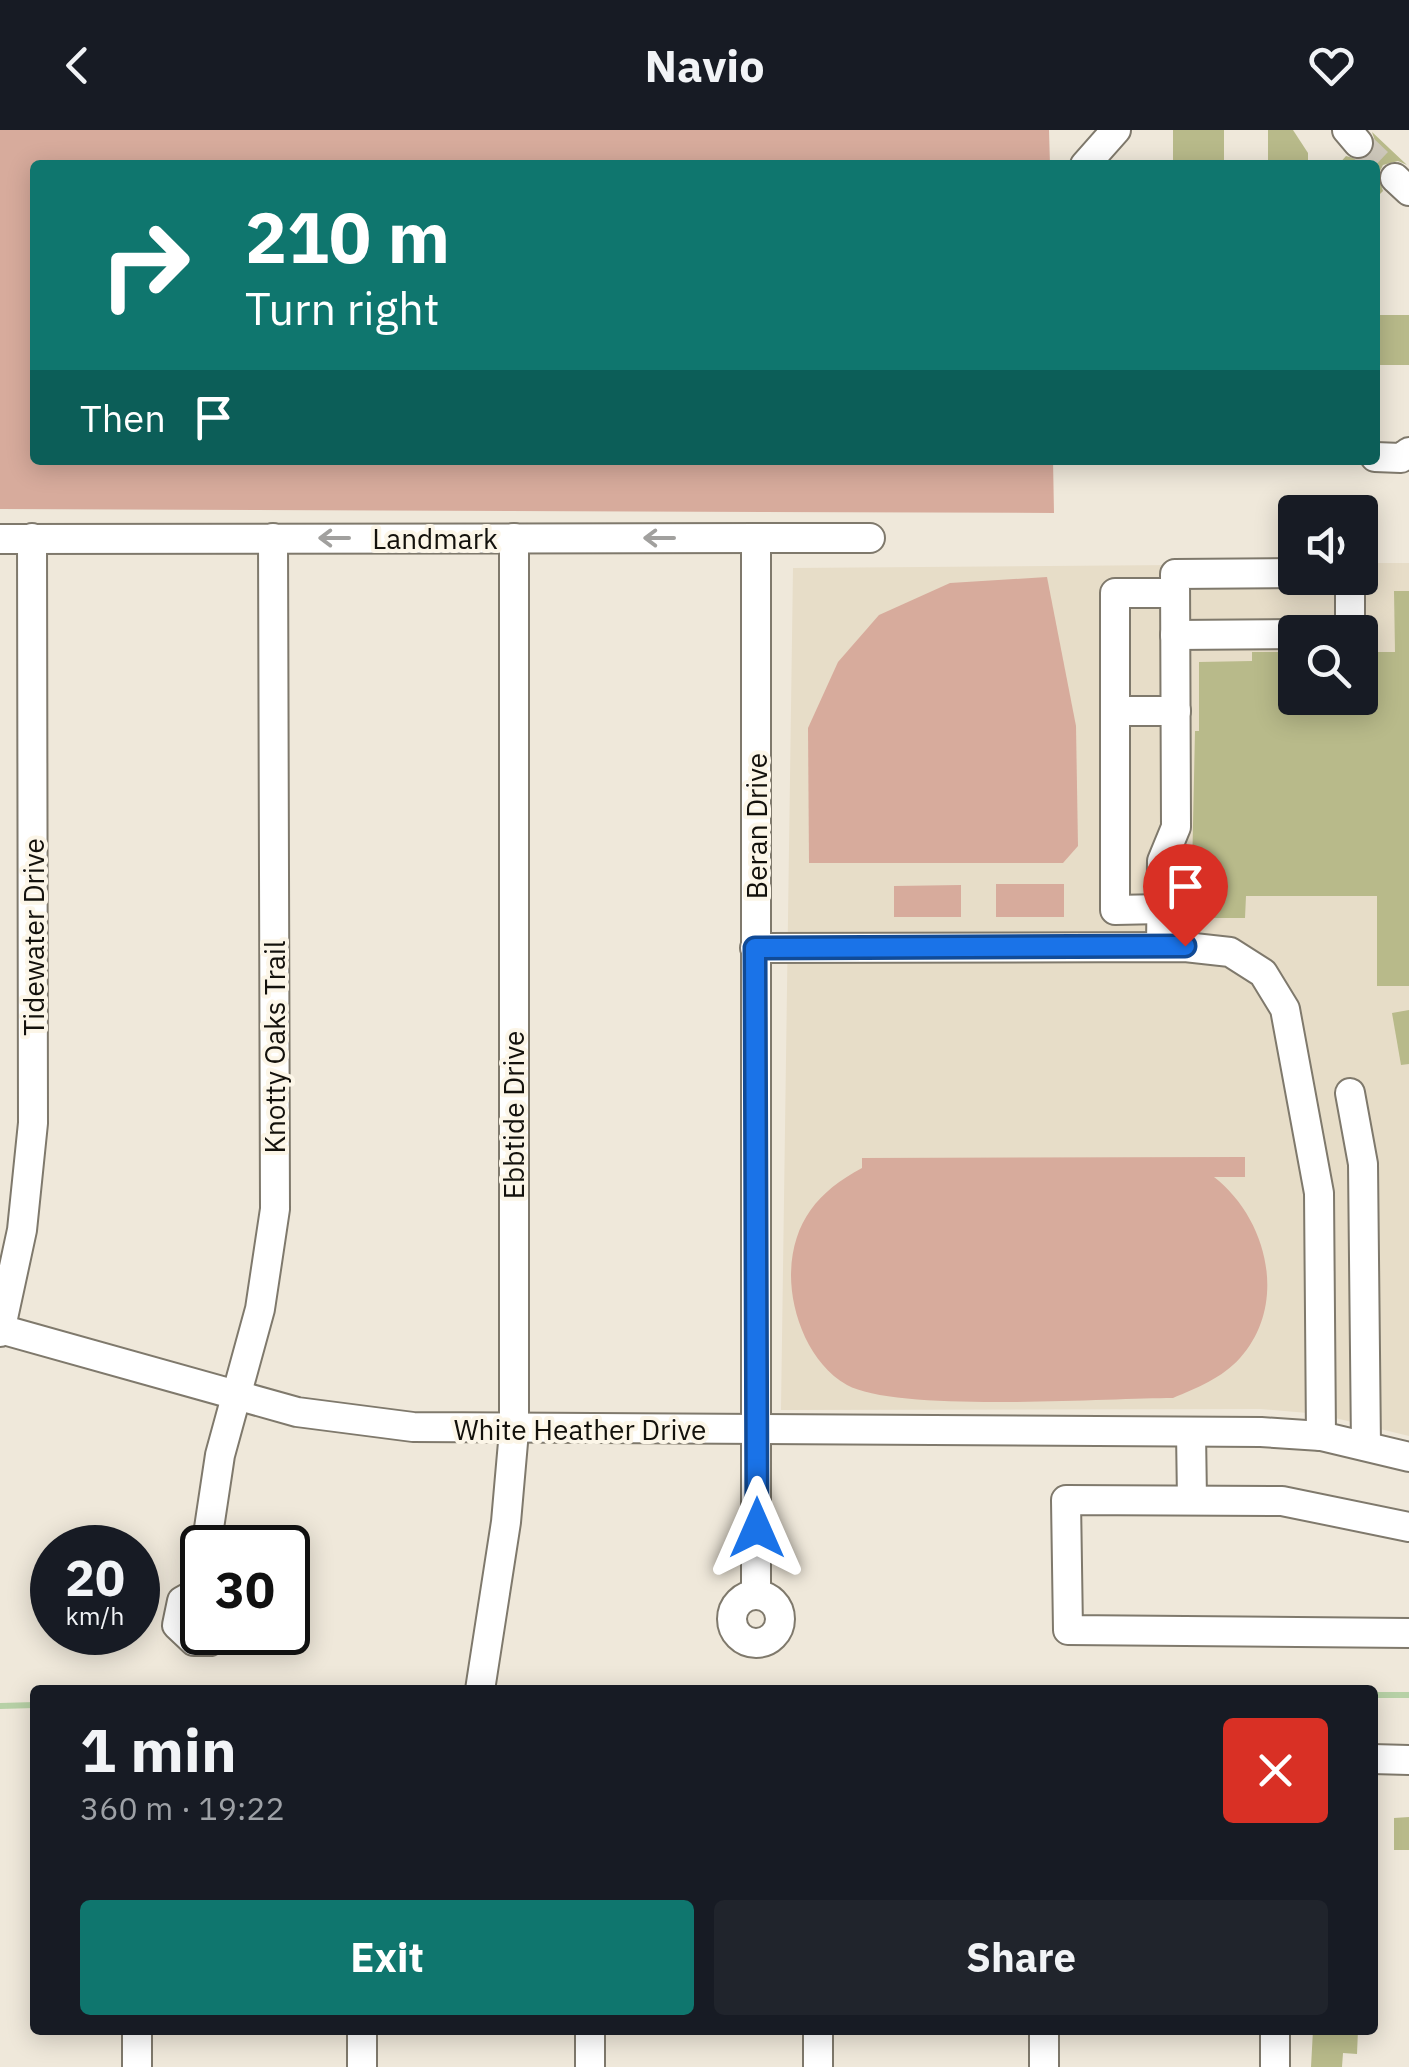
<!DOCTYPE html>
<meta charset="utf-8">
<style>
:root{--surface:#171b24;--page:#20242c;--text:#f1f3f6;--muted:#9ea1a6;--accent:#0f766e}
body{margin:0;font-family:"IBM Plex Sans",sans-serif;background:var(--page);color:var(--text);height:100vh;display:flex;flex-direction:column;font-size:38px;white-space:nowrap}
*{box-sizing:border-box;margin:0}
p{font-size:32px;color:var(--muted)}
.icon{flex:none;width:55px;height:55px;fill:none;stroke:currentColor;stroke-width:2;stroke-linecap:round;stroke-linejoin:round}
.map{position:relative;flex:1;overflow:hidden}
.drawer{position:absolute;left:30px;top:1555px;width:1348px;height:350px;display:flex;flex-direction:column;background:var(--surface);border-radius:10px;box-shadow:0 5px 25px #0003}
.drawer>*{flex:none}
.hud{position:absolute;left:30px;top:30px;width:1350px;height:305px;border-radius:10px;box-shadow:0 5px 25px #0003;background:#0f766e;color:#fff;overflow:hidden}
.tools{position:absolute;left:1278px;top:365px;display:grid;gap:20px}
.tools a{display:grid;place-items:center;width:100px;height:100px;border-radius:10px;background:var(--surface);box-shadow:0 5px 25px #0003;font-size:50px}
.speed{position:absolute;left:30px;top:1395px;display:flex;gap:20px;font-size:50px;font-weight:700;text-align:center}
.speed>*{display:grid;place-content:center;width:130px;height:130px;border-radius:50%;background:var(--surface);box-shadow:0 5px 25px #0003;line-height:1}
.speed small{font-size:25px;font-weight:400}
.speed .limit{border:5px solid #111;border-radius:15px;background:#fff;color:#111}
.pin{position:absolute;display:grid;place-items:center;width:85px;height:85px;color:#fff;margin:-102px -42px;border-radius:50% 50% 50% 0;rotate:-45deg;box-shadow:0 0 10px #0007}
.pin .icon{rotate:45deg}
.me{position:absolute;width:110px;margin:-55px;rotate:0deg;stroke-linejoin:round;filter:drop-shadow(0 0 8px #0008)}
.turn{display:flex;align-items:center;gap:35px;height:210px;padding:0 50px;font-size:45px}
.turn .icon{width:130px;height:130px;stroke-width:2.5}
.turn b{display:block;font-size:70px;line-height:85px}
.then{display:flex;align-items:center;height:95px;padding:0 50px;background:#0003;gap:20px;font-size:38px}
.round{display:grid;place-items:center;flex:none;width:105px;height:105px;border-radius:10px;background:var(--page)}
.headline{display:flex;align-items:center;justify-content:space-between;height:170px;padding:0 50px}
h1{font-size:60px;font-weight:800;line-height:75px}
.button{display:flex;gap:20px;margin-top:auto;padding:20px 50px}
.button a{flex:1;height:115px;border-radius:10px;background:var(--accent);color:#fff;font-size:40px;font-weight:800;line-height:115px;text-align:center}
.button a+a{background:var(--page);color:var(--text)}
header{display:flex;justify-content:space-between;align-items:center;height:130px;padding:0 50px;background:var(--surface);font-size:45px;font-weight:800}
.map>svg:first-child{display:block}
.built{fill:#e7ddc8;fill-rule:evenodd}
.green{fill:#d7ab9c}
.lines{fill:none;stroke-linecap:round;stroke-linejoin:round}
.stream{stroke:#b7d1a6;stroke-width:6}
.building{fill:#b8ba8a}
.minor-tunnel{stroke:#cec8bb;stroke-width:28;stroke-dasharray:28 14;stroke-linecap:butt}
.minor-casing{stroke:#7f796c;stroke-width:32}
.minor{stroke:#fff;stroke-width:28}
.oneway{stroke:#a1a09e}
.route-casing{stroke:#114b97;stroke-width:25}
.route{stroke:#1a73e8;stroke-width:18}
.labels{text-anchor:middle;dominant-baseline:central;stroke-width:8;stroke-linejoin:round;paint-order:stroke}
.street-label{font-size:28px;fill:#13110c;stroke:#fcf6e8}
</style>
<header><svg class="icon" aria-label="back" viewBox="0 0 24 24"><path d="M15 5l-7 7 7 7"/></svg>Navio<svg class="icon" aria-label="heart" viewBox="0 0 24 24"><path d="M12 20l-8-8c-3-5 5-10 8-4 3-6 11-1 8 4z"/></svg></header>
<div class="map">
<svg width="1409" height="1937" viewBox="0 0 1409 1937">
<rect width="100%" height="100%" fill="#efe8da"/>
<!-- built -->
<path class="built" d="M1360,433H1409V1306L1319,1284L1260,1279L781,1280L793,438L1295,434V448H1360ZM1295,502H1360V568H1295Z"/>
<!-- green -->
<g class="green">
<path d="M0,0H1049L1050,35H35V330H1053L1054,383L0,379Z"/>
<path d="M1047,447L1076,596L1078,716L1063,733H809L808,598L838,532L879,485L950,453Z"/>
<rect x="996" y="754" width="68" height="33"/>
<path d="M961,755V787H894V756Z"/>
<path d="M1245,1027V1047H1214C1267,1088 1289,1173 1240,1228C1222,1248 1197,1258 1173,1268C1105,1268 898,1283 847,1255C810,1234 791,1185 791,1145C792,1093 817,1062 862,1038V1028Z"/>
</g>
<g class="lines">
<!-- stream -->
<g class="stream">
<path d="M1372,1565H1409"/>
<path d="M0,1576L35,1575"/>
</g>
</g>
<!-- building -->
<g class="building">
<rect x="1173" y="0" width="51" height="35"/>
<path d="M1268,0H1293L1308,23V35H1268Z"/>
<path d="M1372,2L1407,35L1398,31L1383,35L1378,45L1383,61L1375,69V35H1338L1346,26L1360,30L1370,26L1375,11Z"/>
<rect x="1375" y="185" width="34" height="50"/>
<path d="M1394,461H1409V856H1377V766H1246L1245,788H1191L1195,601H1199V532L1252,531V522H1295V568H1360V522H1395Z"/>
<path d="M1409,880V934L1401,935L1392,883Z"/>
<path d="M1409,1687V1720H1394V1688Z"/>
<path d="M1313,1900H1358L1357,1924L1343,1923L1342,1937H1311Z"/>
</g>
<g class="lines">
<!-- minor-tunnel -->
<path class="minor-tunnel" d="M1358,13L1395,48"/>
<!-- minor casing -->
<g class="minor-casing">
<g id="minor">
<path d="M1347,0L1358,13"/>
<path d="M1085,35L1116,0"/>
<path d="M1395,48L1409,61"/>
<path d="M1375,327L1401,328L1409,322"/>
<path d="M0,409L870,408"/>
<path d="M1350,502V448"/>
<path d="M1175,505L1295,504"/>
<path d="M1115,581H1176"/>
<path d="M1162,779L1115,780V463H1175"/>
<path d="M1161,817L1162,731L1176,697L1175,444L1295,443"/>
<path d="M755,818L1185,817L1230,822L1263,843L1285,879L1319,1063L1321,1306"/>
<path d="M1350,963L1363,1034L1366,1316"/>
<path d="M0,1199L297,1282L413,1297L1261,1302L1321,1306L1409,1327"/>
<path d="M0,1202L22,1100L33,993L32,408"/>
<path d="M1191,1302L1192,1370"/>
<path d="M1409,1397L1282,1371L1066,1370L1068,1500L1409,1503"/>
<path d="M206,1418L220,1325L260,1179L275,1079L273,408"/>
<path d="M202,1460L182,1471L177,1495L194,1511H210L221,1502"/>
<path d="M756,1465V408"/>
<circle cx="756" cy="1489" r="24"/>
<path d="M480,1560L506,1392L514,1301V408"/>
<path d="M1372,1629L1409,1630"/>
<path d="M137,1900V1937"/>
<path d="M362,1900V1937"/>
<path d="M590,1900V1937"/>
<path d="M818,1900V1937"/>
<path d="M1044,1900V1937"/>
<path d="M1275,1900V1937"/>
</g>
</g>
<!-- minor -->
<use href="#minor" class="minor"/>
</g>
<!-- one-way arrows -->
<defs><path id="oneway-shaft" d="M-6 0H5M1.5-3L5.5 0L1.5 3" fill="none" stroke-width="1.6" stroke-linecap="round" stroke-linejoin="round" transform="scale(2.5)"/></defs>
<g class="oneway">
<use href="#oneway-shaft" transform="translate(334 408) rotate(180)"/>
<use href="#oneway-shaft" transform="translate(659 408) rotate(180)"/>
</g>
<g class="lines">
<!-- route casing -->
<g class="route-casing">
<path id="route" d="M757,1398L755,818L1185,816"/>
</g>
<!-- route -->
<use href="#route" class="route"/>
</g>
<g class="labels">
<!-- street labels -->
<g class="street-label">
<text x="435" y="408">Landmark</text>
<text transform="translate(756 696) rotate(-90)">Beran Drive</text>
<text transform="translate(33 807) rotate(-90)">Tidewater Drive</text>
<text transform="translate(274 917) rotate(-90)">Knotty Oaks Trail</text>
<text transform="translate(513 985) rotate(-90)">Ebbtide Drive</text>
<text x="580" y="1299">White Heather Drive</text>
</g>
</g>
</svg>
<div class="tools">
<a><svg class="icon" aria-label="sound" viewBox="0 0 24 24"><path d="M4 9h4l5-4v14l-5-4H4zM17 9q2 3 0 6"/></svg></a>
<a><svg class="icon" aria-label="search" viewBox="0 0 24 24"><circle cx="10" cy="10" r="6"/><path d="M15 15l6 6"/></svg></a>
</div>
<div class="speed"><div>20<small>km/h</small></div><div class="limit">30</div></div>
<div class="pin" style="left:1185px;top:816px;background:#d93025"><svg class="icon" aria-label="arrive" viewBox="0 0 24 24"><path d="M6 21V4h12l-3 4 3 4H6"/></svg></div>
<svg class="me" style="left:757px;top:1398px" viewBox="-20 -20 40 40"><path d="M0-17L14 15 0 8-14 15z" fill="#1a73e8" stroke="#fff" stroke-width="4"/></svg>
<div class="hud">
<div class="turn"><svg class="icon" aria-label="right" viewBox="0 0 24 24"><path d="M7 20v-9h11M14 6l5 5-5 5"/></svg><div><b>210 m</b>Turn right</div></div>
<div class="then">Then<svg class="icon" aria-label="arrive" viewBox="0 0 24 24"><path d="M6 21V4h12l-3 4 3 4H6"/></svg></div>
</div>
<section class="drawer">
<div class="headline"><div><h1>1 min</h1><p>360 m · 19:22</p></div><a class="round" style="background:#d93025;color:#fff"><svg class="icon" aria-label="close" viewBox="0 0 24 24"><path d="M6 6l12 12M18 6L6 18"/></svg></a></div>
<div class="button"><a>Exit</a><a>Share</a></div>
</section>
</div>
